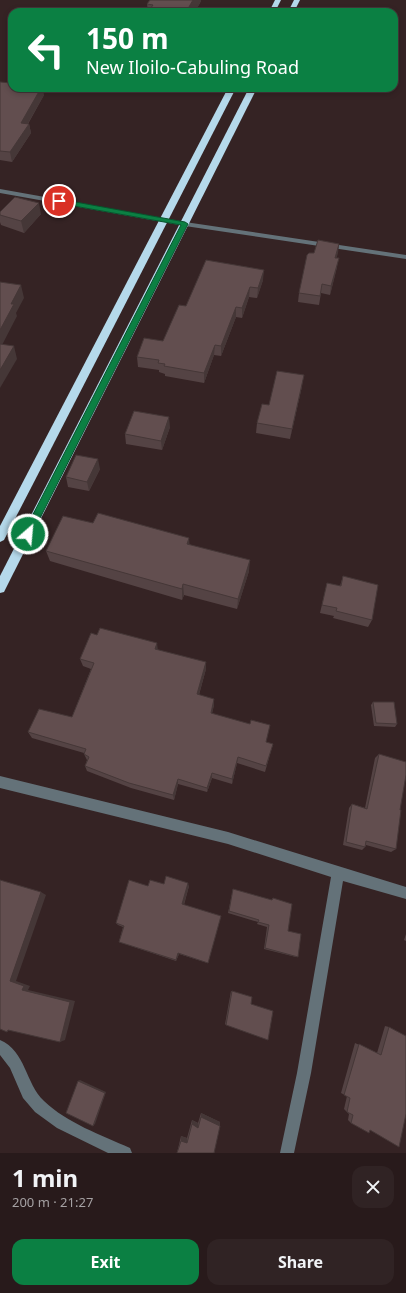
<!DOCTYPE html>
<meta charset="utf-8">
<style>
:root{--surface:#281a1b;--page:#302324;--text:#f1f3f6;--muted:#a5a1a3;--line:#44383a;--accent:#0b8043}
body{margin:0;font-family:"Noto Sans",sans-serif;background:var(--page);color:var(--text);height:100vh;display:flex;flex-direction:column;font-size:15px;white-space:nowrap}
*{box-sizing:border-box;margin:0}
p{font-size:13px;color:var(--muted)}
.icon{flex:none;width:22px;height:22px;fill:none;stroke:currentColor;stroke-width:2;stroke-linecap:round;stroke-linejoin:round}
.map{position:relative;height:1153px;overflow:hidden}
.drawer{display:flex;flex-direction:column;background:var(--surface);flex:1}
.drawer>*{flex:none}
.hud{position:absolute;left:8px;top:8px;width:390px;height:84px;border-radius:12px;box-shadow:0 2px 6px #0003,0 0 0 1px var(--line);background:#0b8043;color:#fff;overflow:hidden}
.pin{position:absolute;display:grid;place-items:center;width:34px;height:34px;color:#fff;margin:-17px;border:2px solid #fff;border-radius:50%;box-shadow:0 1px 4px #0007}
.me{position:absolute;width:44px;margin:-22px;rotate:27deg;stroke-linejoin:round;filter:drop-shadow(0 0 3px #0008)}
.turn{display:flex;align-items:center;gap:14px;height:84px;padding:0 12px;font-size:18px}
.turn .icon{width:52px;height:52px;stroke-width:2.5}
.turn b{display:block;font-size:28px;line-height:34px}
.round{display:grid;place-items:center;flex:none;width:42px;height:42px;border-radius:12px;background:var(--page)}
.headline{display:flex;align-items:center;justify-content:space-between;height:68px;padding:0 12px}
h1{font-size:24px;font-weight:700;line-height:30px}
.cta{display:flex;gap:8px;margin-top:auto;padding:8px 12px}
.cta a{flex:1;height:46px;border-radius:12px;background:var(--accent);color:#fff;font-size:16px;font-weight:700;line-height:46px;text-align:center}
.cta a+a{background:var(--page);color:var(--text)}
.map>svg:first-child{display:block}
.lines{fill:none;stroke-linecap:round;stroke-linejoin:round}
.minor{fill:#647279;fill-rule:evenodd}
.highway{fill:#b5d9eb;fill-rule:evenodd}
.wall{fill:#544344}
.shaded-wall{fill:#453737}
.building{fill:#624e4f;stroke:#453737}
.route{fill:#0b8043;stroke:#07532c}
</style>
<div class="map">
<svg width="406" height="1153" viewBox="0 0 406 1153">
<rect width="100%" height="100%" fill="#352324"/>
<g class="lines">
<!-- minor -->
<g class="minor">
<path d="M0,189L185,222L406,255V259L185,226L0,193Z"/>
<path d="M0,776L228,832L406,887V899L343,881L311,1073L294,1153H280L297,1073L331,877L228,844L0,788Z"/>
<path d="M0,1040C26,1051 25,1083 44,1101C67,1123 101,1135 130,1148L132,1153H108L57,1128L35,1112L23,1098L10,1068L0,1055Z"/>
</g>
<!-- highway -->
<g class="highway">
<path d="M275,0H281L275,12H269Z"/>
<path d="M294,0H300L294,12H288Z"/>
<path d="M228,88H236L33,484L4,540L0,542V526Z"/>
<path d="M249,88H257L4,592L0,593V576Z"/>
</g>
</g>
<!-- wall -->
<g class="wall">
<path d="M150,0H201V1L195,12H148L147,4Z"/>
<path d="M0,82L44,95L28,124H29L31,133L12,162L0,160Z"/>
<path d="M0,212L41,214L24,233L1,225L0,222Z"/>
<path d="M339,244L336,258L337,267L330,295L321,293L319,305L298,302L299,293L314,253Z"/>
<path d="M263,280L257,298L249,297L242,318L236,317L221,356L214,355L204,383L165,376V374L159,372V370L138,367L137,357L163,341L186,306Z"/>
<path d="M302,386L290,439L256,433L257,423L269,405Z"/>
<path d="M170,427L162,450L126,444L125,434Z"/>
<path d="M100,469L89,491L68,487L66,477Z"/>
<path d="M93,523L189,538V544L249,571L237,609L184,595L182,600L50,561L46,551Z"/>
<path d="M343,576L372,620L368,627L333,618L334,616L320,613L327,583L340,586Z"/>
<path d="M158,650L206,669L199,695L214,705L212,713L266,742L273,744L265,772L237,763L232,784L212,778L207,792L178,784L174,800L131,788L87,771L85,766L87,760L84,754V753L32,738L28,732L72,717L91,669L83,666L80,659Z"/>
<path d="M373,702L397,724L395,727L374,726L371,705Z"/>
<path d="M379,754L400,810L396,849L391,852L366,845L365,847L362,850L343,845L349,808L352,804L365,808L375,758Z"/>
<path d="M164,884L189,886L184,905L221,916L208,963L179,954L176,961L119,942L123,927L118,925L116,923L148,886Z"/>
<path d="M233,889L272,900L273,898L288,931L298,957H296L264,949L267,927L257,924L258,922L228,913Z"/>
<path d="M406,934V941L404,940Z"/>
<path d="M231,991L252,997L226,1025L225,1024Z"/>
<path d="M385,1026L389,1027L370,1130L351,1123L348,1120L349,1114L344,1109L347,1096L341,1093L355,1043L377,1053Z"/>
<path d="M201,1113L220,1122V1126L214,1153H177L181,1136L187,1138L192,1120L198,1123Z"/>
</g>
<!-- shaded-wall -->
<g class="shaded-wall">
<path d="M193,0H201V1L195,12H186Z"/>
<path d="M41,88H43L44,95L23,132L21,123Z"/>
<path d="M29,124L31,133L12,162L10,152Z"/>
<path d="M39,203L41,214L24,233L21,221Z"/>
<path d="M339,244L338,253L334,267L335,258Z"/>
<path d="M339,258L337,267L330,295L331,286Z"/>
<path d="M264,270L263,280L257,298L258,288Z"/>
<path d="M21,285L24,298L16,313L17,316L0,349V330L11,304Z"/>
<path d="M250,287L249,297L242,318V308Z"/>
<path d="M236,307V317L221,356V346Z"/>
<path d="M215,345L214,355L204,383V373Z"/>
<path d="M14,346L17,359L0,388V370Z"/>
<path d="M304,375L302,386L290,439L292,429Z"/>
<path d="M169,417L170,427L162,450L161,441Z"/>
<path d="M98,459L100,469L89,491L87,482Z"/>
<path d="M189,538L190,549L187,544Z"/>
<path d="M250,560L249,571L237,609L238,599Z"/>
<path d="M183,584L184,595L182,600V589Z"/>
<path d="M157,643L158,651L155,649Z"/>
<path d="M206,662V669L197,701V694Z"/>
<path d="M214,699V705L211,719V713Z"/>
<path d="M238,757L237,763L232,784V779Z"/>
<path d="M212,773V778L207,792V788Z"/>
<path d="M178,779V784L174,800L173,795Z"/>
<path d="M188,883L189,886L183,907L182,904Z"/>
<path d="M41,892L46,895L16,981L30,986L28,990L75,1001L65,1040L60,1042L10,981Z"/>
<path d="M178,953L179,954L176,961V960Z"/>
<path d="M80,1080L106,1092L95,1124L93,1126L78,1081Z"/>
<path d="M201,1113L220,1122V1126L201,1117Z"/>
<path d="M192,1120L198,1123V1128L192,1124Z"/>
<path d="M181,1136L187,1138V1143L181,1141Z"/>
</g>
<!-- building -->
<g class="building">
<path d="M150,0H193L186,12H148L153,5L147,4Z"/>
<path d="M0,82L12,83V88H41L21,123L29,124L10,152L0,151Z"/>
<path d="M15,197L39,203L21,221L0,215V212Z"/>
<path d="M318,240L339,244L335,258H339L331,286L322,284L320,296L299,293L307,255L309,253H314Z"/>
<path d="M206,260L264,270L258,288L250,287L242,308L236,307L221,346L215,345L204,373L164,366L165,364L158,363L159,360L137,357L144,338L163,341L179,305L186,306Z"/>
<path d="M0,282L21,285L11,304H14L0,330Z"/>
<path d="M0,344L14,346L0,370Z"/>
<path d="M277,371L304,375L292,429L257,423L262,404L269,405Z"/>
<path d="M134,411L169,417L161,441L125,434Z"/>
<path d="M76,455L98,459L87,482L66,477Z"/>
<path d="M98,513L189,538L187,544L250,560L238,599L183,584L182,589L46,551L63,516L93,523Z"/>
<path d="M343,576L378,585L372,620L336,611L337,608L322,605L327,583L341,586Z"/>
<path d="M100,628L157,643L155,649L206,662L197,694L214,699L211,713L250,724L251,720L270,725L266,742L273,744L266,766L238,757L232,779L212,773L207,788L178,779L173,795L129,783L85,766L89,757L84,754L86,749L28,732L39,709L72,717L94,663L80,659L91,633L97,635Z"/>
<path d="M373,702H394L397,724L376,723Z"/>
<path d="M379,754L406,762V775L400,810H401L396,849L366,841L365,847L346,842L352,804L367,809Z"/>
<path d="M166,876L188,883L182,904L221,916L208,963L178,953L176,960L119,942L124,926L116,923L129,880L148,886L150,880L164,884Z"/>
<path d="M0,880L41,892L10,981L24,986L22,990L70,1002L60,1042L8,1030L7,1032L0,1029Z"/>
<path d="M233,889L272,900L273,898L292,904L288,931L301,934L298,957L265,948L269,925L258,922L259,920L229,911Z"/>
<path d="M232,991L252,997L251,1004L273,1011L268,1040L226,1025Z"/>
<path d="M389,1027L406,1036V1114L399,1147L370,1130L369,1133L351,1123L353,1115L347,1112L350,1098L344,1095L359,1044L381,1055Z"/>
<path d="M78,1081L105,1093L93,1126L66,1113Z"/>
<path d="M201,1117L220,1126L214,1153H177L181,1141L187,1143L192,1124L198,1128Z"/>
</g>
<!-- route -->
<path class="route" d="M59,199L185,222L188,224L31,536L28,537L23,534L181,225L57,203L56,201Z"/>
</svg>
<div class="pin" style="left:59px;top:201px;background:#d93025"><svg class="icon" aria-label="arrive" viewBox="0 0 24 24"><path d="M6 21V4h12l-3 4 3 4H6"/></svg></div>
<svg class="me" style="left:28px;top:534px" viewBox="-20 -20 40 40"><circle r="17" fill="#0b8043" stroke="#fff" stroke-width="3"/><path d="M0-11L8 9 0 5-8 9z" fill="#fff"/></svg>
<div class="hud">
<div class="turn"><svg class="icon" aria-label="left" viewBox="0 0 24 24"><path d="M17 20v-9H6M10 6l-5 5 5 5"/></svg><div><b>150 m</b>New Iloilo-Cabuling Road</div></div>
</div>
</div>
<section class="drawer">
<div class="headline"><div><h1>1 min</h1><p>200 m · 21:27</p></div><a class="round"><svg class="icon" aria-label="close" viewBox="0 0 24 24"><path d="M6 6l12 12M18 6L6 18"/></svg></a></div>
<div class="cta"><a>Exit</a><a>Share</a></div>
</section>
